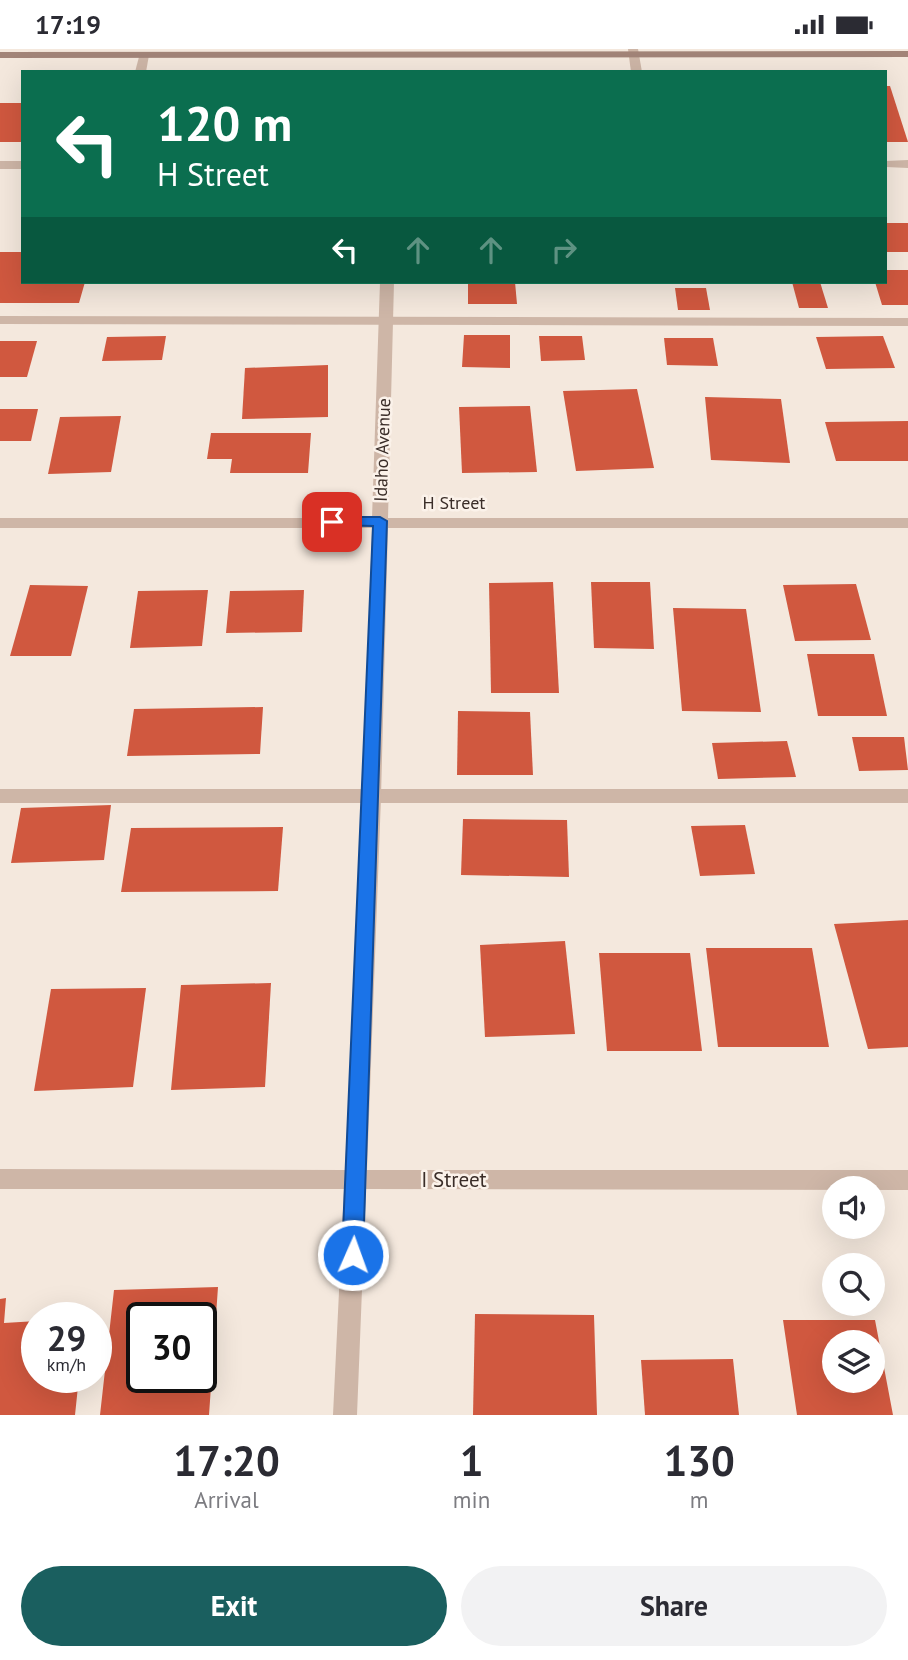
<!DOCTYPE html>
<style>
:root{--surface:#fff;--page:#f2f2f3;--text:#2b2b33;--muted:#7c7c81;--accent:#1a5f5f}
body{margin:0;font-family:"PT Sans",sans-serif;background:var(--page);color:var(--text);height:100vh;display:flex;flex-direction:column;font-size:26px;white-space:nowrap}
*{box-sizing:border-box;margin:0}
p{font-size:23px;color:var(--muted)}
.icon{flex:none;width:38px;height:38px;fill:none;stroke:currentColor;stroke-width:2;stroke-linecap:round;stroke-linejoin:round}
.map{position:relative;height:1366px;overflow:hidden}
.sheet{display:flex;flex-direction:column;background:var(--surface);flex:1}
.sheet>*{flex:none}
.guide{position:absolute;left:21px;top:21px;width:866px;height:214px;border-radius:0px;box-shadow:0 7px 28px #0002;background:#0b6e4f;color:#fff;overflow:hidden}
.buttons{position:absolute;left:822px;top:1127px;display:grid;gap:14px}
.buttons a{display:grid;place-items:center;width:63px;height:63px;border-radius:50%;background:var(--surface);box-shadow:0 7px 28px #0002;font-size:35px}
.speed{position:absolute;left:21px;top:1253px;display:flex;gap:14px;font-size:35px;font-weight:700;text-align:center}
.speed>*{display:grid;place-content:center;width:91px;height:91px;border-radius:50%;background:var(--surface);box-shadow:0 7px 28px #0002;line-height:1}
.speed small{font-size:18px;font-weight:400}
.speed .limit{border:4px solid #111;border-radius:10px;background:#fff;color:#111}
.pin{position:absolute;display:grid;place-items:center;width:60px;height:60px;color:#fff;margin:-30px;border-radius:14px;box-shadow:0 4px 10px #0006}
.me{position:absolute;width:77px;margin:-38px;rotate:2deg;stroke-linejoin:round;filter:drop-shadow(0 0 5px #0008)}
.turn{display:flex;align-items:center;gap:24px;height:147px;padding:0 21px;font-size:32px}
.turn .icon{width:91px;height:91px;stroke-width:2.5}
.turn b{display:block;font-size:49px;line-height:60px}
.lanes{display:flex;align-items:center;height:66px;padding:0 21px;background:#0003;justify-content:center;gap:35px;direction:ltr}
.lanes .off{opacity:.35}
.eta{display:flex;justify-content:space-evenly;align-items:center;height:119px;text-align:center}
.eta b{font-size:42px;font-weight:700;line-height:49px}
.button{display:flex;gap:14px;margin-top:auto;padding:14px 21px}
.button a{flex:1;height:80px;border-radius:42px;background:var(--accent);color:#fff;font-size:28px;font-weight:700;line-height:80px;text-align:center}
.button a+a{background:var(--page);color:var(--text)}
.status{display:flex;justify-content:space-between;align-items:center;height:49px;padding:0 35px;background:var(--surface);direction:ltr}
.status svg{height:19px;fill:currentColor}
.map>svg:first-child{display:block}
.building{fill:#d0583f;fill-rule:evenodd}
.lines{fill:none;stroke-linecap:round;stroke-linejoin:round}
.lane{fill:#ceb6a7;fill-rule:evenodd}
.street{fill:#ceb6a7;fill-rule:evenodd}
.secondary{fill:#a28478;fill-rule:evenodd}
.route{fill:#1a73e8;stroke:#114b97;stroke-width:2}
.labels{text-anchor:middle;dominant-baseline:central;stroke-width:5;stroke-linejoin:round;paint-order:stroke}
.street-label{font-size:18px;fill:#3a2d28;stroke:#fbf2ea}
.near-street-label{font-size:21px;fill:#3a2d28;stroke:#fbf2ea}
</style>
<div class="status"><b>17:19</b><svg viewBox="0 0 49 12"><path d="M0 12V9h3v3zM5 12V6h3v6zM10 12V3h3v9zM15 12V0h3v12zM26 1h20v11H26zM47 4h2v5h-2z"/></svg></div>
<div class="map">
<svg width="908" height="1366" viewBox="0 0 908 1366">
<rect width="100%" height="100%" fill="#f4e8dd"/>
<!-- building -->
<g class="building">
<path d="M886,37H890L908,93H886Z"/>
<rect x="0" y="54" width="23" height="39"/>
<rect x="886" y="174" width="22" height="29"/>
<path d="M0,203H23V233H85L79,254H0Z"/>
<path d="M886,221H908V256H882L875,233H886Z"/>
<path d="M468,233H515L517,255H468Z"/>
<path d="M792,233H820L828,259H799Z"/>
<path d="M675,239H706L710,261H678Z"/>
<path d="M464,286H510V319L462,318Z"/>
<path d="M166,287L162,311L102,312L107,288Z"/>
<path d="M539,287H582L585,311L541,312Z"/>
<path d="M883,287L895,319L826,320L816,288Z"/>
<path d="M664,289H713L718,317L667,316Z"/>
<path d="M0,292H37L27,328H0Z"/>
<path d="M328,316V368L242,370L245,319Z"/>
<path d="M637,340L654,419L576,422L563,342Z"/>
<path d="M705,348L781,350L790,414L711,411Z"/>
<path d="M530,357L537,423L462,424L459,358Z"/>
<path d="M0,360H38L31,392H0Z"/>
<path d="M121,367L111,423L48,425L60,368Z"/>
<path d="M908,372V412H836L825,373Z"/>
<path d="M211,384H311L308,424H230L232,410H207Z"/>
<path d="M553,533L559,644H491L489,534Z"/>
<path d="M591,533H650L654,600L594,599Z"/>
<path d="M856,535L871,591L795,592L783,536Z"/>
<path d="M30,536L88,537L71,607H10Z"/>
<path d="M208,541L202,597L130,599L138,542Z"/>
<path d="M304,541L302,583L226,584L230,542Z"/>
<path d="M673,559L746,560L761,663L682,662Z"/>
<path d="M807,605H874L887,667H818Z"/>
<path d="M263,658L260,705L127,707L134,660Z"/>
<path d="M458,662L530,663L533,726H457Z"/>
<path d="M852,688H904L908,721L859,722Z"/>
<path d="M787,692L796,728L718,730L712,694Z"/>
<path d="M111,756L104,811L11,814L21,759Z"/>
<path d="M463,770L567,771L569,828L461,826Z"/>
<path d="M745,776L755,825L700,827L691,777Z"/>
<path d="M283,778L278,842L121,843L131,779Z"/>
<path d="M908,871V998L868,1000L834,875Z"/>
<path d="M565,892L575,985L485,988L480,896Z"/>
<path d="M706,899H812L829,998H718Z"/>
<path d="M599,904H690L702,1002H607Z"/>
<path d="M271,934L265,1038L171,1041L181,936Z"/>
<path d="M146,939L133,1038L34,1042L51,940Z"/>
<path d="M218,1238L209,1366H100L114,1241ZM142,1269H201V1328H142Z"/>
<path d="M6,1249L4,1274L37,1272V1328H79L75,1366H0V1250Z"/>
<path d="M475,1265L594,1266L597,1366H473Z"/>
<path d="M783,1271H875L893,1366H797ZM835,1293H873V1332H835Z"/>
<path d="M733,1310L739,1366H645L641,1311Z"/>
</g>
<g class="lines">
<!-- lane -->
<g class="lane">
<path d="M0,267L908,269V277L0,275Z"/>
<rect x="0" y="740" width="908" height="14"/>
</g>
<!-- street -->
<g class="street">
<path d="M628,0H638L642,23H631Z"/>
<path d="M140,4L149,6L146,23H135Z"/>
<path d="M908,111V119L886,118V112Z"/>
<rect x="0" y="112" width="23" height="8"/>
<path d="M380,233H394L388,469H908V479H388L381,748L367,1121H908V1141L366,1140L357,1366H333L344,1140H0V1120L345,1121L363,748L372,479H0V469H372Z"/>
</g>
<!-- secondary -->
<path class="secondary" d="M908,2V8L0,9V3Z"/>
</g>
<!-- route -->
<path class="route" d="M332,468H380L387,472L363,1206L360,1212L353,1215L345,1212L342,1206L373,477L328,476L325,473Z"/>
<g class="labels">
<!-- street labels -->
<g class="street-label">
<text transform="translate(382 401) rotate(-88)">Idaho Avenue</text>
<text x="454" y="453">H Street</text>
</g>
<!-- near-street labels -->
<g class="near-street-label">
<text x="454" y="1130">I Street</text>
</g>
</g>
</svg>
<div class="buttons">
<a><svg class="icon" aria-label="sound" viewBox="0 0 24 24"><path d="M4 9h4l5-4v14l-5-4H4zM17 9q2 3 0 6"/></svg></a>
<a><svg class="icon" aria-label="search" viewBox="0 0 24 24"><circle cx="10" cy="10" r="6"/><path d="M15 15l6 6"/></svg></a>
<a><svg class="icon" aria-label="layers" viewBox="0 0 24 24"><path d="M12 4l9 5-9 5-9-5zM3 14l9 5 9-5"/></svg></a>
</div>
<div class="speed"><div>29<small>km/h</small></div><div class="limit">30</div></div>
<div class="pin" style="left:332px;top:473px;background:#d93025"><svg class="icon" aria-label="arrive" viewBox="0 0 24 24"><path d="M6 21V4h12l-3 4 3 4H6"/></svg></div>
<svg class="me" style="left:353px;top:1206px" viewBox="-20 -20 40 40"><circle r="17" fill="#1a73e8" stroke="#fff" stroke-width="3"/><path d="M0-11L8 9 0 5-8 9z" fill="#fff"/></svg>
<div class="guide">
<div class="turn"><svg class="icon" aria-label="left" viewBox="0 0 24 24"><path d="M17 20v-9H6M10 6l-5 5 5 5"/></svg><div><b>120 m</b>H Street</div></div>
<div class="lanes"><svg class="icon" aria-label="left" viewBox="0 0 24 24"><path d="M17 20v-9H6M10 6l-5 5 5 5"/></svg><svg class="icon off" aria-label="ahead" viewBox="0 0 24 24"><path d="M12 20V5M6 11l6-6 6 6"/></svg><svg class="icon off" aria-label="ahead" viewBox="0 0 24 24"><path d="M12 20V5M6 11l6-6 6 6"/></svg><svg class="icon off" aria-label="right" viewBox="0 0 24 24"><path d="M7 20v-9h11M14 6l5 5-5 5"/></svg></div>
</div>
</div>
<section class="sheet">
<div class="eta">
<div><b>17:20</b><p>Arrival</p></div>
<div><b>1</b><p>min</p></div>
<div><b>130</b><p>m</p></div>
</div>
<div class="button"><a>Exit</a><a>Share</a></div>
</section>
